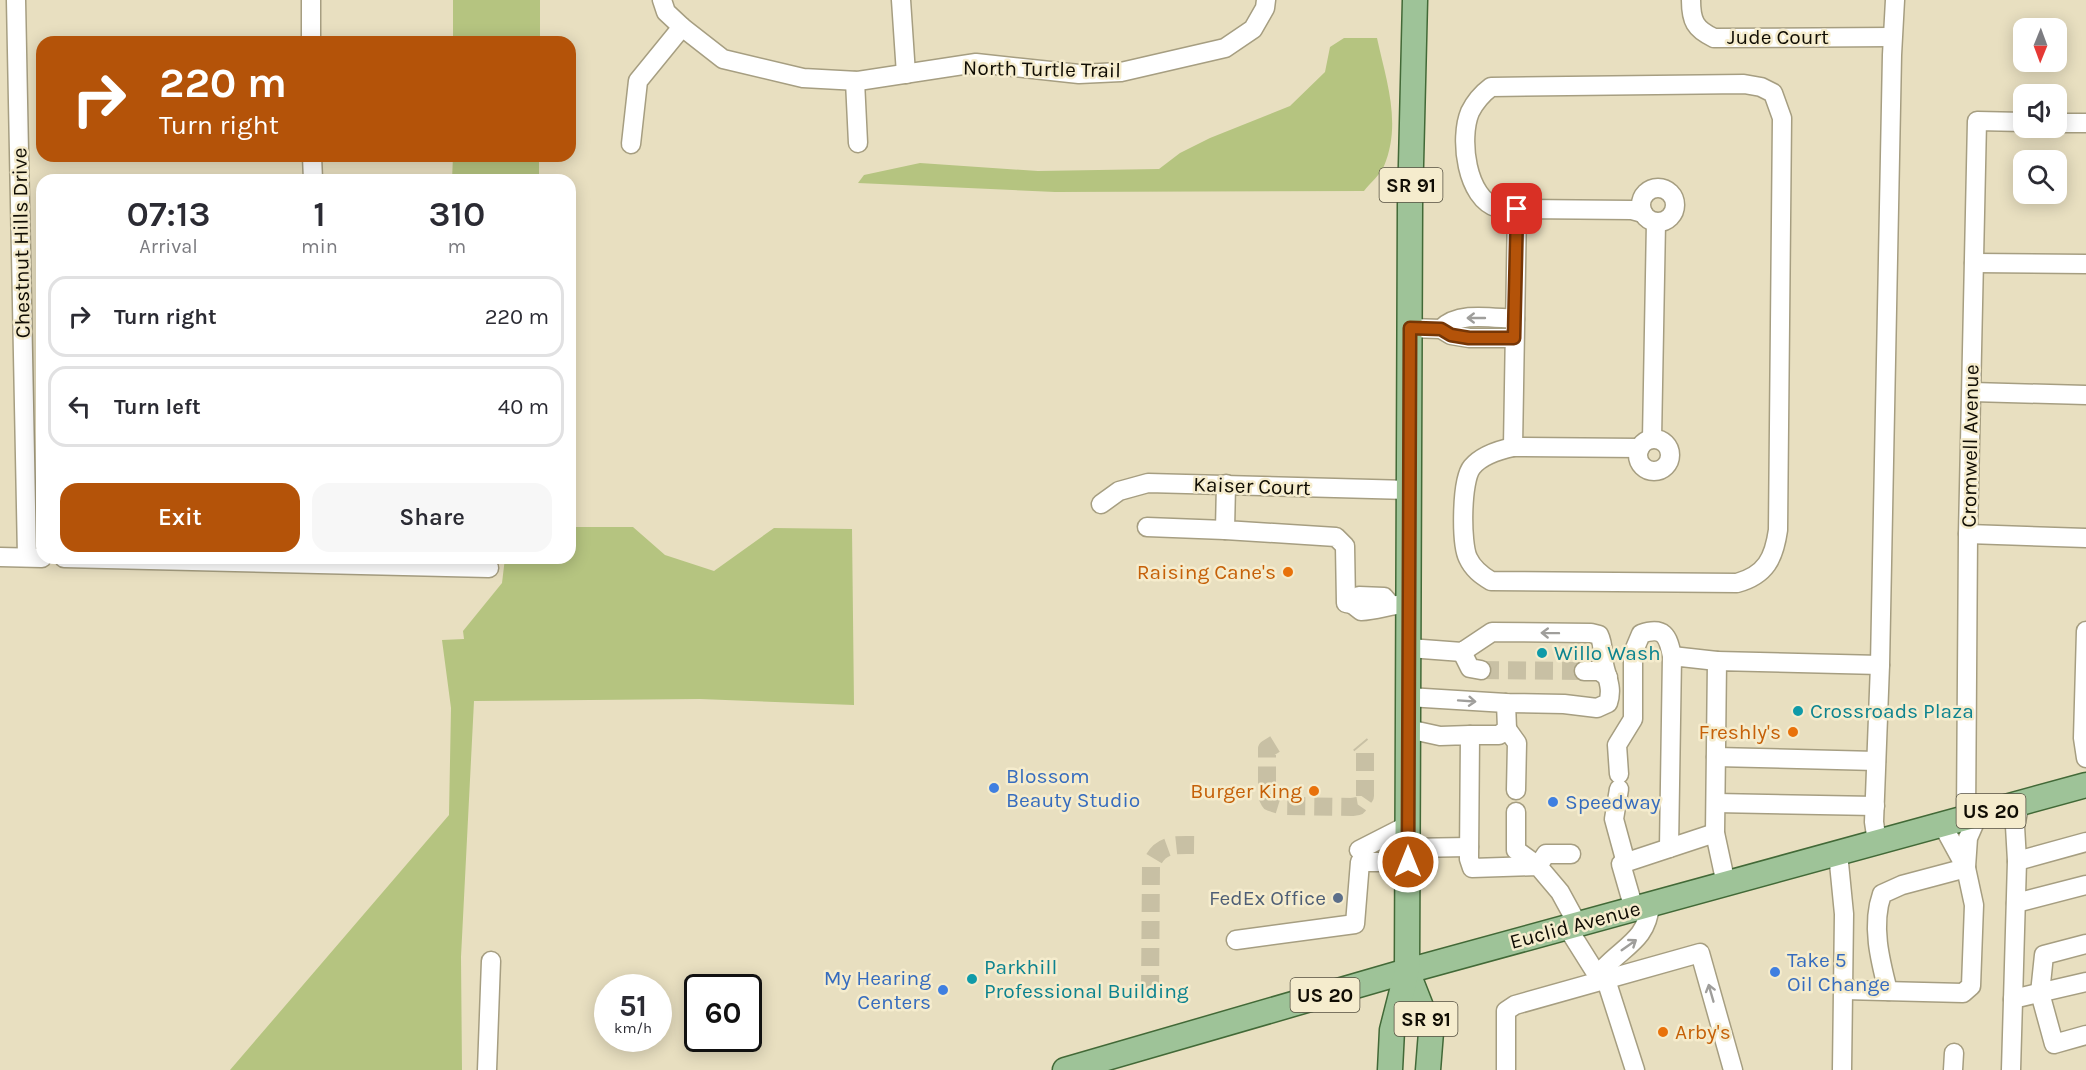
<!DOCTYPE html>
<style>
:root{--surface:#fff;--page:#f7f7f7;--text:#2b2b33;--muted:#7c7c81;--line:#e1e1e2;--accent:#b45309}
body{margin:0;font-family:Karla,sans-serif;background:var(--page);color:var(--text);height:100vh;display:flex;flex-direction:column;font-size:22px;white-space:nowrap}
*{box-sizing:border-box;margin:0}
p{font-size:20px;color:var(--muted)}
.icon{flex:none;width:33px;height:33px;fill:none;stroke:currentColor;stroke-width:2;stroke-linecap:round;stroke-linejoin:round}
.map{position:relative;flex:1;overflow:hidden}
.side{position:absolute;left:36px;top:174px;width:540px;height:390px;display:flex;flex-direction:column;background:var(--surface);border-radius:18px;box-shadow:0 3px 15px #0003}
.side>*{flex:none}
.hud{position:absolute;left:36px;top:36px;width:540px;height:126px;border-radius:18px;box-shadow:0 3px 15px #0003;background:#b45309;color:#fff;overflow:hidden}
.needle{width:39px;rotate:181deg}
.controls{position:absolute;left:2013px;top:18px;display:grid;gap:12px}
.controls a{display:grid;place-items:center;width:54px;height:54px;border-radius:12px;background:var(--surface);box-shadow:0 3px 15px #0003;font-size:30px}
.speed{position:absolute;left:594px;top:974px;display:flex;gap:12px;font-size:30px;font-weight:700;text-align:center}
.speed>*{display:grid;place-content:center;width:78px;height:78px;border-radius:50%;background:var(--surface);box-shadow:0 3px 15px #0003;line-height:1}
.speed small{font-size:15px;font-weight:400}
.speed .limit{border:3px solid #111;border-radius:9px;background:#fff;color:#111}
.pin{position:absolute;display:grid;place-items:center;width:51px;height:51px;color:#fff;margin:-26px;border-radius:12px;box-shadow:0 3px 9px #0006}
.me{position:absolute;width:66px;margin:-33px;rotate:0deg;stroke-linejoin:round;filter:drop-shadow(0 0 4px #0008)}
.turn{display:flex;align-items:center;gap:21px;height:126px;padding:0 24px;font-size:27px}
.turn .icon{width:78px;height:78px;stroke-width:2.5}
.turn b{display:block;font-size:42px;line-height:51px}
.eta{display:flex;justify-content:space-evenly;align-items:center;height:102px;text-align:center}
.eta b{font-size:36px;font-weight:600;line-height:42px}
.button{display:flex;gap:12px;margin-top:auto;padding:12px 24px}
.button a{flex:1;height:69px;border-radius:18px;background:var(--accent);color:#fff;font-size:24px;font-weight:600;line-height:69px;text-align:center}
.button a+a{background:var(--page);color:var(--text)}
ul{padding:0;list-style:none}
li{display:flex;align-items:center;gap:18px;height:81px;margin:0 12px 9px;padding:0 12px;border:3px solid var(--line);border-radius:18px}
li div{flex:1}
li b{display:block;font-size:22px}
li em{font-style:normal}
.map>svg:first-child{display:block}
.green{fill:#b5c480}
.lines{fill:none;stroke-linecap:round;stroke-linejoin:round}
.minor-tunnel{stroke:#c8c0a4;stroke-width:18;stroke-dasharray:18 9;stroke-linecap:butt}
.minor-casing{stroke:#a69e81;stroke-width:21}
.major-casing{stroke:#426937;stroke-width:27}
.minor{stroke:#fff;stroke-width:18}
.major{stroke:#9ec398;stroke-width:24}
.oneway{stroke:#9f9e9b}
.route-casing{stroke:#753606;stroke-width:15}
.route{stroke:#b45309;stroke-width:10}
.food-dot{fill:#e8710a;stroke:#f5eccd;stroke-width:2}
.culture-dot{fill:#0f9aa8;stroke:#f5eccd;stroke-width:2}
.shop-dot{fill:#3f7fe0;stroke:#f5eccd;stroke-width:2}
.service-dot{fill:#5c6f8a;stroke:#f5eccd;stroke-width:2}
.labels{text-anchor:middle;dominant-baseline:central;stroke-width:5;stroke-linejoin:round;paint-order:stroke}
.shield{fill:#f5eccd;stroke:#555040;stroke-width:1.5}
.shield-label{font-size:20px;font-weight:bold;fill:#100d04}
.street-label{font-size:21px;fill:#100d04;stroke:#f5eccd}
.food-label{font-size:21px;fill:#c56008;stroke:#f5eccd;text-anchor:end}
.culture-label{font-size:21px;fill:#0d838f;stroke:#f5eccd;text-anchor:start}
.shop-label{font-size:21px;fill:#366cbe;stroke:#f5eccd;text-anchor:start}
.service-label{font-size:21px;fill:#4e5e75;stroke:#f5eccd;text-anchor:end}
</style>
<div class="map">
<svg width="2086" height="1070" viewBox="0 0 2086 1070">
<rect width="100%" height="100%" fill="#e8dfc0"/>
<!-- green -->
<g class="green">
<rect x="453" y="0" width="87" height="42"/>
<path d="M1344,38H1377C1386,80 1402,123 1384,166C1380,175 1370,183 1364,191L1055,192L858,183L864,175L920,163L1038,171L1159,169L1180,153L1210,138L1290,106L1325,72L1330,47Z"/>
<path d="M453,156H539V180H452Z"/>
<path d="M570,527H633L665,555L714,571L774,528L852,529L854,705L700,699L474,701L461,957L462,1070H230L449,815L451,708L442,640L464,639L463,631L502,583L505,558H570Z"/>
</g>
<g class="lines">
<!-- minor-tunnel -->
<g class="minor-tunnel">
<path d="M1481,670L1584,671"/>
<path d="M1275,744L1267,749V796L1270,802L1283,806L1352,807L1358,806L1365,796V750L1360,744"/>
<path d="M1150,993L1151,865C1160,842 1177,845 1198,845"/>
</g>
<!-- minor casing -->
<g class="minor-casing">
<g id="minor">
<path d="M16,0L27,557"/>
<path d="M311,0V42"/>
<path d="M662,0L666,12L682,27L723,59L803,78L858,81L976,63L1079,74L1121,72L1225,48L1253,29L1265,8L1266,0"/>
<path d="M901,0L906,74"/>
<path d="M1691,0C1691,21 1695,29 1714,38L1892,37"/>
<path d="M855,81L858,143"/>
<path d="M2056,123H2086"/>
<path d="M631,144L638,81L682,27"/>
<path d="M312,156L313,180"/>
<circle cx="1658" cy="205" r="17"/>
<path d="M1974,263L2086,264"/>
<path d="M1410,328L1441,329L1451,335L1469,338H1514"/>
<path d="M1441,329C1458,311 1492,318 1515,319"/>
<path d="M1972,392L2086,395"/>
<path d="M1652,439L1656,222"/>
<circle cx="1654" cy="455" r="16"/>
<path d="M1513,447C1499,450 1481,456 1472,467C1461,480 1461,544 1468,558C1473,569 1481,575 1491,581L1737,583C1766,575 1774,558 1778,530L1782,118L1773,93L1761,87L1744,84L1491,87C1483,93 1475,102 1470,112C1459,138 1466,199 1498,208C1504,209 1511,209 1517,209"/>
<path d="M1640,448L1513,447L1517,209L1632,210L1643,213"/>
<path d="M1226,484L1225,530L1336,537L1345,546L1346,603L1352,604"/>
<path d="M1101,504L1119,491L1148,483L1409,490"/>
<path d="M1147,527L1225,530"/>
<path d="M1968,534L2086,538"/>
<path d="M0,557L42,558"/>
<path d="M64,558L489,568"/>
<path d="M1390,604L1384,597L1359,596L1352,604L1361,611C1379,610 1391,604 1408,604"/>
<path d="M2086,631L2083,738L2086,758"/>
<path d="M1462,652L1470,668L1481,670"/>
<path d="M1584,671H1599L1608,677"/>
<path d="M1408,697L1506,703L1564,704L1597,708L1608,703C1613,688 1607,679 1604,664C1602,654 1604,645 1599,635L1591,633L1492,632L1462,652L1409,648"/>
<path d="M1408,729L1440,736L1470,735L1469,859L1472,868L1538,866L1560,892L1578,925"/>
<path d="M1507,729L1517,743L1516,790"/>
<path d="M1470,735H1499L1507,729L1506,703"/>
<path d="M1716,757L1876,761"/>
<path d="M1619,774L1617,745L1633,719V653L1641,634C1664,626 1668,636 1672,656"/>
<path d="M1619,789L1614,819L1626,863"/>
<path d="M1716,803L1875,806"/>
<path d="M1516,812V850L1538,866L1546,854H1571"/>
<path d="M1966,818L1968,534L1977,121L2024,122"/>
<path d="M1877,842L1874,822L1880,665L1892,55L1895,0"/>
<path d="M1408,848L1469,847"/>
<path d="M1669,848L1672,656L1717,661"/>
<path d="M1359,850L1408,825"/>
<path d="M1838,853L1844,914L1842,1070"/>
<path d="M2017,861L2086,842"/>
<path d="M1966,867L1968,838L1978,815"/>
<path d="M1726,884L1715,833L1717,661L1880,665"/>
<path d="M2016,903L2086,885"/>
<path d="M1634,909L1621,864L1715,833"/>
<path d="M1567,927L1594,970L1607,981"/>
<path d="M1236,940L1355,924L1360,862H1408"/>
<path d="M2086,944L2044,955L2040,993L2054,1044L2086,1035"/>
<path d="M1844,990L1963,993L1971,986L1974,905L1966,868L1942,824"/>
<path d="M1888,991C1880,960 1871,925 1882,894L1902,885L1966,868"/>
<path d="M2013,999L2086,982"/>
<path d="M487,1070L491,961"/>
<path d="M1506,1070V1011L1515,1005L1700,953L1733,1070"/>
<path d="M1635,1070L1608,986L1605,967C1626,945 1647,939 1650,905"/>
<path d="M1953,1070L1954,1053"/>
<path d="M2011,1070L2017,861L2015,826L2020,803"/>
</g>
</g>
<!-- major casing -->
<g class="major-casing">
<g id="major">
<path d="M1407,971L1431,1032L1428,1070"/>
<path d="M1065,1070L1407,971L2086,785"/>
<path d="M1390,1070L1392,1030L1407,971L1410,205L1415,0"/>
</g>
</g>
<!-- minor -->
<use href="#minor" class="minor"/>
<!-- major -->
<use href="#major" class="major"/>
</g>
<!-- one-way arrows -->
<defs><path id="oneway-shaft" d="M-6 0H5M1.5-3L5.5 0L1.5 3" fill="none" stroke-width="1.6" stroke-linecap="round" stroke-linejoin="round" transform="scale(1.5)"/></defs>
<g class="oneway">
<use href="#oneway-shaft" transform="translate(1476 318) rotate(180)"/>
<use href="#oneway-shaft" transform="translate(1550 633) rotate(-179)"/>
<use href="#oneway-shaft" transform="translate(1467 701) rotate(4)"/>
<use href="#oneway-shaft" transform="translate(1629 945) rotate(-35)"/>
<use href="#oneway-shaft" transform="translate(1711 993) rotate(-106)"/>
</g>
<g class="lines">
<!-- route casing -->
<g class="route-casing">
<path id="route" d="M1408,862L1410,328L1441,329L1451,335L1469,338H1514L1517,209"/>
</g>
<!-- route -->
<use href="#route" class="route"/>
</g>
<!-- markers -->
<g class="food-dot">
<circle cx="1288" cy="572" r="6"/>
<circle cx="1793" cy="732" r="6"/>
<circle cx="1314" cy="791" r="6"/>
<circle cx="1663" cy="1032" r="6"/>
</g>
<g class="culture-dot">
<circle cx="1542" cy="653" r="6"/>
<circle cx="1798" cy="711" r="6"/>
<circle cx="972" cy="979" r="6"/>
</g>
<g class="shop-dot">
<circle cx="994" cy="788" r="6"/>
<circle cx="1553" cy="802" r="6"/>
<circle cx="1775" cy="972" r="6"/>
<circle cx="943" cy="990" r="6"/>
</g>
<circle class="service-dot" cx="1338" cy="898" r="6"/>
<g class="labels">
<!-- shield labels -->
<g class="shield">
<rect x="1379.5" y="168" width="63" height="34" rx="4.5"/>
<rect x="1956.5" y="794" width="69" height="34" rx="4.5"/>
<rect x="1290.5" y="978" width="69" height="34" rx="4.5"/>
<rect x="1394.5" y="1002" width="63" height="34" rx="4.5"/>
</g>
<g class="shield-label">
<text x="1411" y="185">SR 91</text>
<text x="1991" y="811">US 20</text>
<text x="1325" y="995">US 20</text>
<text x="1426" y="1019">SR 91</text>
</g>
<!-- street labels -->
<g class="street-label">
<text x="1778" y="37">Jude Court</text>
<text transform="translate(1042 69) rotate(1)">North Turtle Trail</text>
<text transform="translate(21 243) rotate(-91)">Chestnut Hills Drive</text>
<text transform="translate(1970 446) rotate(-89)">Cromwell Avenue</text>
<text transform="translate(1252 486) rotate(2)">Kaiser Court</text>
<text transform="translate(1575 925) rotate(-15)">Euclid Avenue</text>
</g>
<!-- food labels -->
<g class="food-label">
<text x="1276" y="572">Raising Cane's</text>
<text x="1781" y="732">Freshly's</text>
<text x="1302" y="791">Burger King</text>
<text x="1675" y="1032" text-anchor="start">Arby's</text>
</g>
<!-- culture labels -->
<g class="culture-label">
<text x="1554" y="653">Willo Wash</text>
<text x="1810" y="711">Crossroads Plaza</text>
<text x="984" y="967">Parkhill<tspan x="984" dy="24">Professional Building</tspan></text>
</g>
<!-- shop labels -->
<g class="shop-label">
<text x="1006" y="776">Blossom<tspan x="1006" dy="24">Beauty Studio</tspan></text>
<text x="1565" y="802">Speedway</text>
<text x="1787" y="960">Take 5<tspan x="1787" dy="24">Oil Change</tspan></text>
<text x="931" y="978" text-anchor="end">My Hearing<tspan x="931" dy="24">Centers</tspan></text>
</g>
<!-- service labels -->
<g class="service-label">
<text x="1326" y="898">FedEx Office</text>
</g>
</g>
</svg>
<div class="controls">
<a><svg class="needle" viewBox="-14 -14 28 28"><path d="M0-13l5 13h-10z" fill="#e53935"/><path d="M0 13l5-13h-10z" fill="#7c7c81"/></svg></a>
<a><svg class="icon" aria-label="sound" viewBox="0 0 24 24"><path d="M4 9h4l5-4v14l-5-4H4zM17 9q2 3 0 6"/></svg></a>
<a><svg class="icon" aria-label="search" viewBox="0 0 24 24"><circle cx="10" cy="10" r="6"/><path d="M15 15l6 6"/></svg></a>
</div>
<div class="speed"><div>51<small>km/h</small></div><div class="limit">60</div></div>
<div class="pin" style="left:1517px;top:209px;background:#d93025"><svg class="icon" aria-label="arrive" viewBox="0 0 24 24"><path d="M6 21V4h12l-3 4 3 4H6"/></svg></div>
<svg class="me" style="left:1408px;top:862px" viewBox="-20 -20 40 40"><circle r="17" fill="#b45309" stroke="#fff" stroke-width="3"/><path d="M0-11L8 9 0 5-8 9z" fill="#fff"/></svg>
<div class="hud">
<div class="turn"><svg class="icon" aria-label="right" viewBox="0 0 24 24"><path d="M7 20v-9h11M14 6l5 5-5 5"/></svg><div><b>220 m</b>Turn right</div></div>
</div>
<section class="side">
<div class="eta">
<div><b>07:13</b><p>Arrival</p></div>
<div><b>1</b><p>min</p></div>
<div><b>310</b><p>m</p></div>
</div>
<ul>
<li><svg class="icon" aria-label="right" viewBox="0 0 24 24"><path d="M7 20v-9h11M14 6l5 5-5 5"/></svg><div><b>Turn right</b></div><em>220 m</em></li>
<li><svg class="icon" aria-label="left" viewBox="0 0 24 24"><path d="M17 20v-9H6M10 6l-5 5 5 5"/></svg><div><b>Turn left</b></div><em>40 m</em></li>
</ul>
<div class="button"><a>Exit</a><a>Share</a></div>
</section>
</div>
